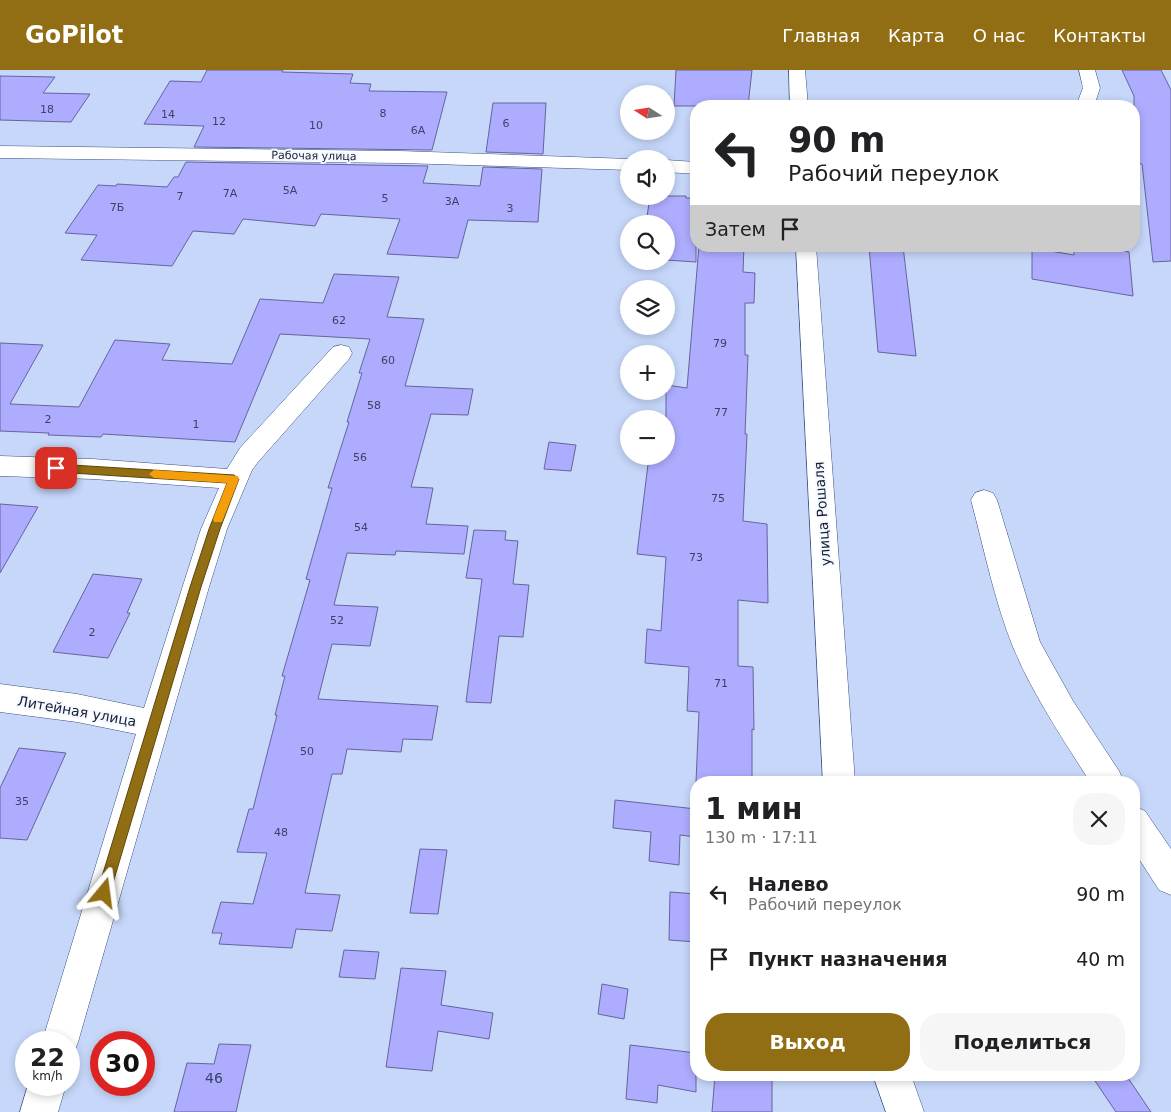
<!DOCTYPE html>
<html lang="ru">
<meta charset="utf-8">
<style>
:root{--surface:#fff;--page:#f6f6f6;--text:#202124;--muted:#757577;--accent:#916d13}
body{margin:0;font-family:"DejaVu Sans",sans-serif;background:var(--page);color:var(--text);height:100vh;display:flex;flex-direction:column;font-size:19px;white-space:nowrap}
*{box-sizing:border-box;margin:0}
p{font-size:16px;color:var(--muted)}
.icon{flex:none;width:28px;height:28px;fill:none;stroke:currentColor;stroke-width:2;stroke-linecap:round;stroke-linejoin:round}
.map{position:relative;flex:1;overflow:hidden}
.details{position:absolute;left:690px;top:706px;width:450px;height:305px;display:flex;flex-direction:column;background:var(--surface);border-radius:20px;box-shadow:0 2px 8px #0003}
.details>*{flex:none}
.guide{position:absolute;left:690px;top:30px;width:450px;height:152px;border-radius:20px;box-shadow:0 2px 8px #0003;background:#fff;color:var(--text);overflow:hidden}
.needle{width:32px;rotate:282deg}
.controls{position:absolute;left:620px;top:15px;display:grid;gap:10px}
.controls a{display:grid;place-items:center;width:55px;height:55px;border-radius:50%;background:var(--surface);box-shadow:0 2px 8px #0003;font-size:25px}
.speed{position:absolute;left:15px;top:961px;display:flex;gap:10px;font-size:25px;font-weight:700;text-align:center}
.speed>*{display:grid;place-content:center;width:65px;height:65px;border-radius:50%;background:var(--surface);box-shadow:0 2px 8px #0003;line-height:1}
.speed small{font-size:12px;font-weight:400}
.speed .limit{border:8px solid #d22;background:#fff;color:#111}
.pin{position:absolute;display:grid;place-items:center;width:42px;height:42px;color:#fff;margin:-21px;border-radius:10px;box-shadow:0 2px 8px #0006}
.me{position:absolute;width:55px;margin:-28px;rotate:16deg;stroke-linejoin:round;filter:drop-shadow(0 0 4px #0008)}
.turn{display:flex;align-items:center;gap:18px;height:105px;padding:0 15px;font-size:22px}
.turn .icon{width:65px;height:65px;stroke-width:2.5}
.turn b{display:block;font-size:35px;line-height:42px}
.then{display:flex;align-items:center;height:48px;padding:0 15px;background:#0003;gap:10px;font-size:19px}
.round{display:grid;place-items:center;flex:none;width:52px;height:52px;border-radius:20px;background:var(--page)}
.summary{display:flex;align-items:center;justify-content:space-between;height:85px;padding:0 15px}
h1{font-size:30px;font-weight:800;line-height:38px}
.button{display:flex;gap:10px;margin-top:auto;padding:10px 15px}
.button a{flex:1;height:58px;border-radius:20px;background:var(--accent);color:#fff;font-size:20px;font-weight:800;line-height:58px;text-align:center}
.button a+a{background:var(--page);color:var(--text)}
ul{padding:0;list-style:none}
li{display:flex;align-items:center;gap:15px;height:65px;padding:0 15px}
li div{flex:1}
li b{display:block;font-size:19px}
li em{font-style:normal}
header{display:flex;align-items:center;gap:30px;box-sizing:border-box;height:70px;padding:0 25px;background:var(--accent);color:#fff}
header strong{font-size:24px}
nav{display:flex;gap:28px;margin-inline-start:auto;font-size:18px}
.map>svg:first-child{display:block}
.building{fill:#aeacfe;stroke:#66649b}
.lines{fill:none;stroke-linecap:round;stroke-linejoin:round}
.minor-casing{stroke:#3a5081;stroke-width:1}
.major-casing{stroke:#3a5081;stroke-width:1}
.minor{fill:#fff;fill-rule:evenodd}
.major{fill:#fff;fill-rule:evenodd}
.route{fill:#916d13;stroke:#5e470c}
.slow{fill:#f59e0b}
.labels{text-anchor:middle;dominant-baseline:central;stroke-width:4;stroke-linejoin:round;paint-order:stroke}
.number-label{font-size:11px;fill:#3a4266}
.far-street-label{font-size:11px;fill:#141e33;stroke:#f5f8fe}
.street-label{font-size:14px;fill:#141e33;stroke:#f5f8fe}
.near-number-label{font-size:14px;fill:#3a4266}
</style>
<header>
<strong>GoPilot</strong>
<nav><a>Главная</a><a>Карта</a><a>О нас</a><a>Контакты</a></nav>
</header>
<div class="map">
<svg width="1171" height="1042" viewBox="0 0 1171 1042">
<rect width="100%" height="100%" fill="#c6d7fa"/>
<!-- building -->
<g class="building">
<path d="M207,0H283L282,2L353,4L350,13L371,14L369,21L447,22L432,80L194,77L204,56L144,54L170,11L201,12Z"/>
<path d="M676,0H752L748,36H674Z"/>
<path d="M1122,0H1161L1171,20V191L1153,192L1142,94L1134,93V26Z"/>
<path d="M0,6L55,7L43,23L90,24L71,52L0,50Z"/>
<path d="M493,33H546L543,84L486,82Z"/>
<path d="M186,92L428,96L423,113L480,116L483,97L542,99L538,152L468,150L458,188L387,184L400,149L321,144L315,156L243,149L234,164L193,161L172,196L81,190L97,165L65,163L98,115L116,116L117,114L167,117L174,107H178Z"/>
<path d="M650,126H686V128H696V192L666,190V154H646Z"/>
<path d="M699,176H744L743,202L755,203L754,233H745V285H748L745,364H747L743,451L767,454L768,533L738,530V596L753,597L754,660L752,659V712H696L699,642L687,641L689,597L645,593L647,559L661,561L666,487L637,484L649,386H666V315L687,318Z"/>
<path d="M869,176H903L916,286L878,282Z"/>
<path d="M1074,176H1095L1129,182L1133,226L1032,209V178L1074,185Z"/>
<path d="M334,204L399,207L387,247L424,249L405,316L473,319L468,345L431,344L411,417L433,418L426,454L468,456L464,484L396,481L395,485L347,483L334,535L378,537L370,576L332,574L318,629L438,636L432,670L403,669L401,682L347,679L342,704H332L305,823L340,825L332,861L296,859L292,878L219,874L222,863H212L221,832L253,834L267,783L237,782L249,739H253L277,645H275L285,606H282L310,510L306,509L332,418H328L349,352H347L362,303H359L370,269L280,264L235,372L103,364L101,367L48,365L49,363L0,361V273L43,275L10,334L79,337L115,270L170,274L162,290L232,294L260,229L323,233Z"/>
<path d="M549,372L576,375L571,401L544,399Z"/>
<path d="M0,434L38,437L0,503Z"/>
<path d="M474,460L506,461L505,470L518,471L513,514L529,515L523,567L499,566L491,633L466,632L482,509L466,508Z"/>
<path d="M93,504L142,509L127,543H130L108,588L53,582Z"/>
<path d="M19,678L66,683L27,770L0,768V718Z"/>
<path d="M615,730L696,739V767L680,765L679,795L649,791L651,762L613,758Z"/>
<path d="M420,779L447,780L438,844L410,843Z"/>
<path d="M670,822L696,824V872L669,870Z"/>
<path d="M344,880L379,882L375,909L339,907Z"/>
<path d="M401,898L446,901L441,935L493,943L489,969L438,961L432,1001L386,997Z"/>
<path d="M602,914L628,919L624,949L598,944Z"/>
<path d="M219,974L251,975L236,1042H174L187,993L214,994Z"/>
<path d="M630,975L696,983V1022L658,1015L657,1033L626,1029Z"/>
<path d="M715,1005H772V1042H712Z"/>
<path d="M1091,1005H1126L1151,1042H1116Z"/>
</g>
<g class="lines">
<!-- minor casing -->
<g class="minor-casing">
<g id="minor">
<path d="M1079,0H1095L1100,18L1094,36H1076L1083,18Z"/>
<path d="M0,76L400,81L630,89H629V100L400,93L0,88Z"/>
<path d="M666,90L696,92V104L666,102Z"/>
<path d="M341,275L349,277L352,283L349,289L258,392L252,400L227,459L209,517L78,972L73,985L69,987V972H42L136,664L77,652L0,642V614L77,624L144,638L201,459L219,418L93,409L0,406V386L93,389L227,399L240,378L333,277Z"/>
<path d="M984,420L993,423L997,430L1040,572L1073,631L1119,701L1124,712H1090C1063,669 1033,625 1013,577C994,530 984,478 971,430L975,423Z"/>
<path d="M1134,736L1145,741L1171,779V825L1159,820L1134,781Z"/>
<path d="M28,1015H66L58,1042H20Z"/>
</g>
</g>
<!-- major casing -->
<g class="major-casing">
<g id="major">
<path d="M789,0H805L808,36H790Z"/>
<path d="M796,176H816L855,712H823Z"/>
<path d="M873,1005H911L924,1042H886Z"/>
</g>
</g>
<!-- minor -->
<use href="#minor" class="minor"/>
<!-- major -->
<use href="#major" class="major"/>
</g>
<!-- route -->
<path class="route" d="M56,394L234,405L239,409L220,459L201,517L110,823L108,828L104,830L99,828L97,823L190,517L209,459L227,413L56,402L50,398Z"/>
<!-- slow -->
<path class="slow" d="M154,400L238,406L239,409L222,452H214L213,449L227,413L154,408L149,404Z"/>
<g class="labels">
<!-- number labels -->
<g class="number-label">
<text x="47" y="39">18</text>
<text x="383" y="43">8</text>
<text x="168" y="44">14</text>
<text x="219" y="51">12</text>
<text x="506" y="53">6</text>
<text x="316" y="55">10</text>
<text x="418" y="60">6А</text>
<text x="290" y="120">5А</text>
<text x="230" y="123">7А</text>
<text x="180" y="126">7</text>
<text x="385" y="128">5</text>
<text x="452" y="131">3А</text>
<text x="117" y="137">7Б</text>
<text x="510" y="138">3</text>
<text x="339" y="250">62</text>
<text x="720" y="273">79</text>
<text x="388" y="290">60</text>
<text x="374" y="335">58</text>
<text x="721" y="342">77</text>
<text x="48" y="349">2</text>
<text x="196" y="354">1</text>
<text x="360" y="387">56</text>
<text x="718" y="428">75</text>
<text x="361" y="457">54</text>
<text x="696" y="487">73</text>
<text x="337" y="550">52</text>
<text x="92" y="562">2</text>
<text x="721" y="613">71</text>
<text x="307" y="681">50</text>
<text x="22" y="731">35</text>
<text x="281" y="762">48</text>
</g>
<!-- far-street labels -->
<g class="far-street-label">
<text transform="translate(314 86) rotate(1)">Рабочая улица</text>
</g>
<!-- street labels -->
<g class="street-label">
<text transform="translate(822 444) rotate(-94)">улица Рошаля</text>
<text transform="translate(77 641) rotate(10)">Литейная улица</text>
</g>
<!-- near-number labels -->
<g class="near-number-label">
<text x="214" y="1008">46</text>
</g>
</g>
</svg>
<div class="controls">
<a><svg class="needle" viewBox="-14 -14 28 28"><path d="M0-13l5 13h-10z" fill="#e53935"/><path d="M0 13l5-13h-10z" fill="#757577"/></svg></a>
<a><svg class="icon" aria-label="sound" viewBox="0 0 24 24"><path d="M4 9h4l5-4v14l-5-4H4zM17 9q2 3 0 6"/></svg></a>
<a><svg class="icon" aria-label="search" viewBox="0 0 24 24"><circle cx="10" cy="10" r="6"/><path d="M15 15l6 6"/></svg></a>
<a><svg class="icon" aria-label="layers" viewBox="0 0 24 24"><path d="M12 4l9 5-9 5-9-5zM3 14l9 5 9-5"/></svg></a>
<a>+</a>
<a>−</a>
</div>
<div class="speed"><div>22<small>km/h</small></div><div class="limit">30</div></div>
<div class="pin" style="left:56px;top:398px;background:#d93025"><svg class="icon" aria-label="arrive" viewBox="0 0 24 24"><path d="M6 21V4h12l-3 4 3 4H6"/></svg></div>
<svg class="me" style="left:104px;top:823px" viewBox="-20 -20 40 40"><path d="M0-17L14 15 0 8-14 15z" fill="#916d13" stroke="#fff" stroke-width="4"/></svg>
<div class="guide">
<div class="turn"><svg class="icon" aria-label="left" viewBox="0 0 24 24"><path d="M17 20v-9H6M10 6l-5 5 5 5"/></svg><div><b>90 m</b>Рабочий переулок</div></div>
<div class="then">Затем<svg class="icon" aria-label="arrive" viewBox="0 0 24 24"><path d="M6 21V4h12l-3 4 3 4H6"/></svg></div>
</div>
<section class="details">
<div class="summary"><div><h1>1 мин</h1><p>130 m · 17:11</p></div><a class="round"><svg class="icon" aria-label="close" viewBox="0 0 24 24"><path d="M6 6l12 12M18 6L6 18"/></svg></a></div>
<ul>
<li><svg class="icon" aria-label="left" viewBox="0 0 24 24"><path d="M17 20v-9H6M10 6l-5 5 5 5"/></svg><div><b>Налево</b><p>Рабочий переулок</p></div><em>90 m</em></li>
<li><svg class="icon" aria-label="arrive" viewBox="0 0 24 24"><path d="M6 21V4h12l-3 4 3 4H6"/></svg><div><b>Пункт назначения</b></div><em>40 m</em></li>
</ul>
<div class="button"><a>Выход</a><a>Поделиться</a></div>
</section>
</div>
